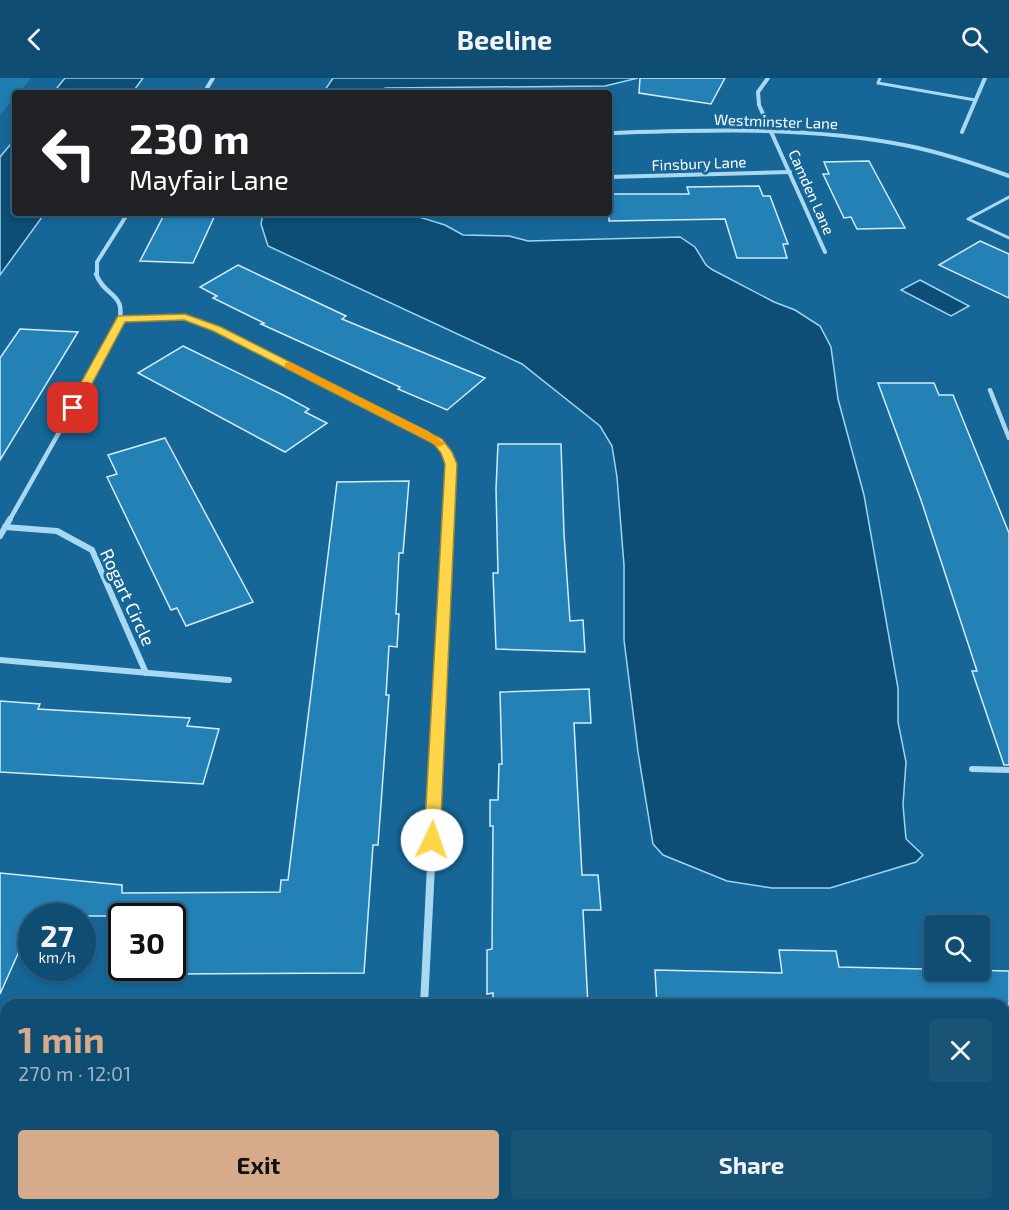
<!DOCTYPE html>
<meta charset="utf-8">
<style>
:root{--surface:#104d72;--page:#195477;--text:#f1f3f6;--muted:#9cb4c4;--line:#306484;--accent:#d6ab8b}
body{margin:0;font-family:"Exo 2",sans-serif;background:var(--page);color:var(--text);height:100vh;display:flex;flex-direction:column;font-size:22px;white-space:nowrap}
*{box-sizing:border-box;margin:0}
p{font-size:20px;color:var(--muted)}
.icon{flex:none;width:33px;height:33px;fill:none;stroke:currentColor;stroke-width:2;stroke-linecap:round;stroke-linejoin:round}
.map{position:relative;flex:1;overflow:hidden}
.panel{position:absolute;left:0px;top:921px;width:1010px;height:212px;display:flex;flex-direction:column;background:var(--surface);border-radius:18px 18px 0 0;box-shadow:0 3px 9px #0003,0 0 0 2px var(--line)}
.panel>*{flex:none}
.banner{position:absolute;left:12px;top:12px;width:600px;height:126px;border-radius:6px;box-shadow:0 3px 9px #0003,0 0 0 2px var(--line);background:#202124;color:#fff;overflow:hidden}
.controls{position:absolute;left:924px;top:837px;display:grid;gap:12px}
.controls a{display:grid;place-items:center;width:66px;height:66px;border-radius:6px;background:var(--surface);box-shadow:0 3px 9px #0003,0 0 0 2px var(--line);font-size:30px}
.speed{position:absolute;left:18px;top:825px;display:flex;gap:12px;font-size:30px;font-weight:700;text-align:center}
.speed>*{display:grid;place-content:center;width:78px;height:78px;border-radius:50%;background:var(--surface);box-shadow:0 3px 9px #0003,0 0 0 2px var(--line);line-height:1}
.speed small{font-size:15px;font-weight:400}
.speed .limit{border:3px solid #111;border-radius:9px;background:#fff;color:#111}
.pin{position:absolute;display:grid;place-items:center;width:51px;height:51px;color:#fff;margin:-26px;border-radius:12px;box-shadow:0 3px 9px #0006}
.me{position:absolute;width:66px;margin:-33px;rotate:3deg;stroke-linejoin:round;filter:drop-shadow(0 0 4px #0008)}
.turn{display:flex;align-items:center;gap:21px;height:126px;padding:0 18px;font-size:27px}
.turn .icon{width:78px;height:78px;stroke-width:2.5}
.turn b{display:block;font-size:42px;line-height:51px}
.round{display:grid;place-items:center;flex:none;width:63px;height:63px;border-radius:6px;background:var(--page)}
.head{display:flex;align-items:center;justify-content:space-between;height:102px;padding:0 18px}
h1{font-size:36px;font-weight:700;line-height:45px;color:var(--accent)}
.action{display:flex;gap:12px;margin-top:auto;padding:12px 18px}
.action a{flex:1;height:69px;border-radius:6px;background:var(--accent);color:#111;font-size:24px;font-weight:700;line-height:69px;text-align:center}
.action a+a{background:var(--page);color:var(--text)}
header{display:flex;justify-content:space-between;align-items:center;height:78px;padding:0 18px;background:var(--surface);font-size:27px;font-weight:700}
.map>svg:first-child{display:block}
.green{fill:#1e7db1}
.water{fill:#0e4d75;stroke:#9bd6f4;stroke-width:1.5}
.building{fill:#2481b6;stroke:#d0edfc;stroke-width:1.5}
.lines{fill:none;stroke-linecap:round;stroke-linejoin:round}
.lane{stroke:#a9d8f2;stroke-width:3}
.street-far3{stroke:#a9d8f2;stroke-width:4}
.street-far2{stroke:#a9d8f2;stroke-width:4.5}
.street-far1{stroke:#a9d8f2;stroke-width:6}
.street{stroke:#a9d8f2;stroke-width:8}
.route{fill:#ffd54a;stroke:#a68a30;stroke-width:1.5}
.slow{fill:#f59e0b}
.labels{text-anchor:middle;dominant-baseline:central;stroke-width:6;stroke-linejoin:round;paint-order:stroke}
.far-street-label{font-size:15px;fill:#fff;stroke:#166798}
.street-label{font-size:18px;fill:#fff;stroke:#166798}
</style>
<header><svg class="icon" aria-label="back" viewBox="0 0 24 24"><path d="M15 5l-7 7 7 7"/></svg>Beeline<svg class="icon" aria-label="search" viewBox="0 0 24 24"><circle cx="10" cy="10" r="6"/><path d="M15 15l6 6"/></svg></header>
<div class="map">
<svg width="1009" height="1132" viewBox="0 0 1009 1132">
<rect width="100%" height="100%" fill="#166798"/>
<!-- green -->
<path class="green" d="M0,0H31L19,15H15V19L0,37Z"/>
<!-- water -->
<g class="water">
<path d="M65,0H143L132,15H53Z"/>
<path d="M333,0H638L605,8L386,10L366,15H323Z"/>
<path d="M15,61V135H45L0,197V79Z"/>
<path d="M263,135H406L445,147L463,157L509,158L528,163L680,159L695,169L706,187L713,192L774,224L795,232L820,248L831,269L838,321L864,417L898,610V644L906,684L903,727L906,761L923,777L916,784L830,810H772L727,803L663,777L653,766L638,674L624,562V487L617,399L612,368L600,348L522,286L268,168L261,146Z"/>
<path d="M920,202L969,228L951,238L901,212Z"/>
</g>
<!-- building -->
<g class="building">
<path d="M640,0H725L711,26L639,15Z"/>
<path d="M869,83L905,150L857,151L851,139L844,140L823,96H829L824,84Z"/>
<path d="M759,108L763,118H770L788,166H783L787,180H737L725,141L609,143V116H689L687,109Z"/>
<path d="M165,135H216L193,185L140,183Z"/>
<path d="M980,163L1009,176V220L939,187Z"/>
<path d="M238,187L346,238L342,241L485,300L447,332L398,311L400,309L261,246L264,245L213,220L217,218L200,209Z"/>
<path d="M20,251L78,254L0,382V280Z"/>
<path d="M183,268L283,317L309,331L305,334L327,345L285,374L138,295Z"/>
<path d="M878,305H934L939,317H953L1009,455V687H1004L972,593H977L921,422Z"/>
<path d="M165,360L253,524L186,548L177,530L171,532L107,399L117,396L108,377Z"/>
<path d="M498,366H561L564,456L570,543L583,542L585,574L496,571L493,495H498L496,411Z"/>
<path d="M409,403L403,475H399L396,536H399L397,569L389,568L386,617H389L378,767H373L364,895L172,896V838H32V860H25L0,916V795L122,807V815L280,814L281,802H288L337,404Z"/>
<path d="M589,611L591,645H574L582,797H598L601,832H583L588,927H493V915L487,916V872L492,871L493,748H490V722H498L499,686H502L500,614Z"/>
<path d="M0,623L40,626L38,631L190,640L187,648L219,651L203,706L0,694Z"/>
<path d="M779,872L836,873L839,889L1009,893V927H657L655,892L782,895Z"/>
</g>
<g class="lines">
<!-- lane -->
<g class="lane">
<path d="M880,0L878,5L975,22"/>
<path d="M1009,119L968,141L1009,160"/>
</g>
<!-- street-far3 -->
<g class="street-far3">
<path d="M768,0L758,14L759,27L825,174"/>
<path d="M204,15L213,0"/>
<path d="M962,54L985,0"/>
<path d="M609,55C709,52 810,48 909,68C943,75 976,86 1009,98"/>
<path d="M609,99L790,94"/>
<path d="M97,197V184L128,135"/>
</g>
<!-- street-far2 -->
<g class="street-far2">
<path d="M122,241L169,238L200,243L424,355C461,380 450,404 448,443"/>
<path d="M990,312L1009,360"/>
<path d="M9,443L118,250C128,212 106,222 96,196"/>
</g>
<!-- street-far1 -->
<g class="street-far1">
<path d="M5,449L57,453L92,472L146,595"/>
<path d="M0,458L10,441"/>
<path d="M0,582L229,602"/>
<path d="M972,691L1009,692"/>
<path d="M433,749L448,441"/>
</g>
<!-- street -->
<g class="street">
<path d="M424,927L433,748"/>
<path d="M0,935L6,936"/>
<path d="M1004,1035H1009"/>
<path d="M730,1126V1132"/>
</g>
</g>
<!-- route -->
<path class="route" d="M185,236L221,249L442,361L452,374L457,386L440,762L437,767L432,769L426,767L424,762L445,386L441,375L434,366L213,253L184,242L125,244L79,330L77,332H69L67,330L118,238Z"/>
<!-- slow -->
<path class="slow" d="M289,284L428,353L445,366L439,369L420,358L285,289V285Z"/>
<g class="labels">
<!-- far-street labels -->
<g class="far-street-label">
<text transform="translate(776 43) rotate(2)">Westminster Lane</text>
<text transform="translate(699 85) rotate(-2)">Finsbury Lane</text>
<text transform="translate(812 114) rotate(66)">Camden Lane</text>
</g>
<!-- street labels -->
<g class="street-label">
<text transform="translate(128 519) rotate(65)">Rogart Circle</text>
</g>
</g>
</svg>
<div class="controls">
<a><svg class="icon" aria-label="search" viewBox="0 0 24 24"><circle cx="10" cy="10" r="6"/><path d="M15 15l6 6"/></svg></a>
</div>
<div class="speed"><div>27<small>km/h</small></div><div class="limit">30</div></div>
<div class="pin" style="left:73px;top:330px;background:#d93025"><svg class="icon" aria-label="arrive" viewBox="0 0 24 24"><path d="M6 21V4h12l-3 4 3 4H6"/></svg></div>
<svg class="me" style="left:432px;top:762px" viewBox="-20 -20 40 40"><circle r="19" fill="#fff"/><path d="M0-13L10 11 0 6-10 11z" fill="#ffd54a"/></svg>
<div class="banner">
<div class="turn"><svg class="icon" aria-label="left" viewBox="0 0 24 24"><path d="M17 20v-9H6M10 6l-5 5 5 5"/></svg><div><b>230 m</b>Mayfair Lane</div></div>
</div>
<section class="panel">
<div class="head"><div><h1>1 min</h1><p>270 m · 12:01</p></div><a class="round"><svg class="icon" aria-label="close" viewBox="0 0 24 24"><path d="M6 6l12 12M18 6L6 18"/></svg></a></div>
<div class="action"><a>Exit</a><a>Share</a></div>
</section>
</div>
